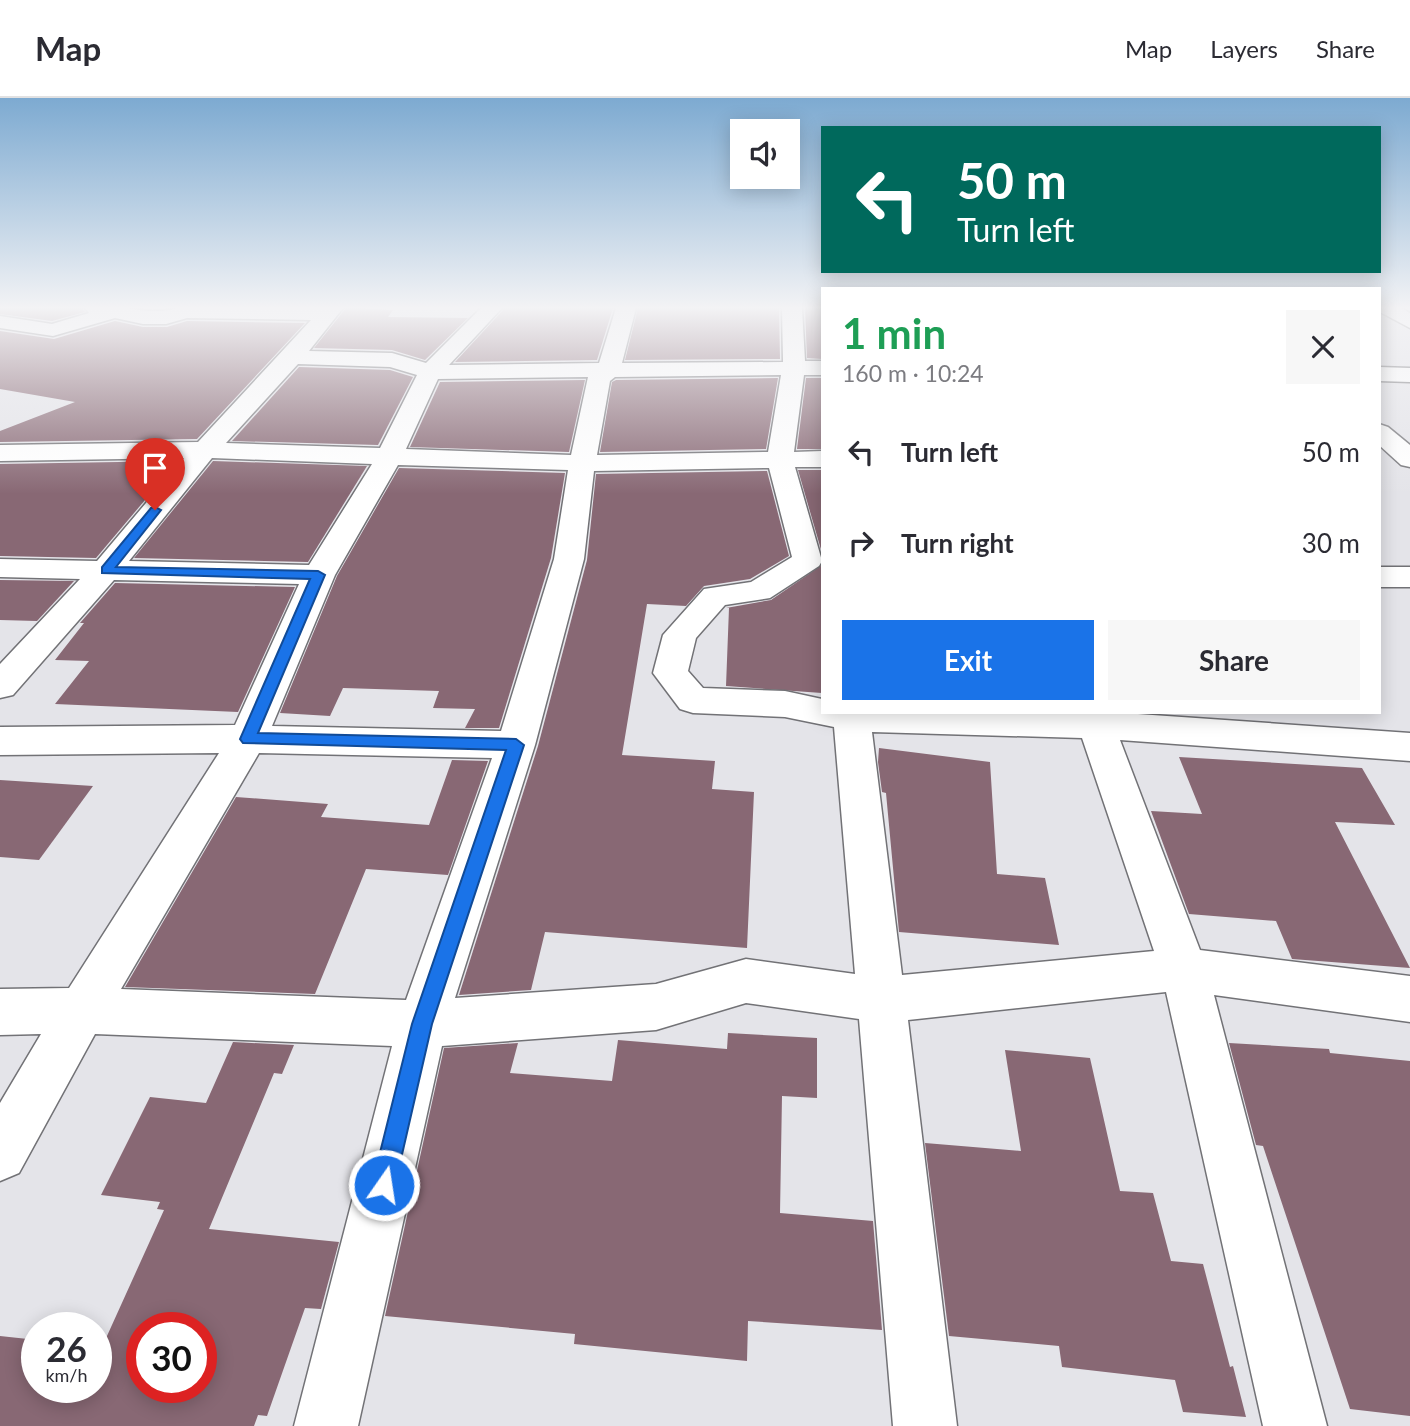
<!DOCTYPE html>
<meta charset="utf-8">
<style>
:root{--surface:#fff;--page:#f7f7f7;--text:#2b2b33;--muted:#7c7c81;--line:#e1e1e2;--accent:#1a73e8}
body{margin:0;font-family:Lato,sans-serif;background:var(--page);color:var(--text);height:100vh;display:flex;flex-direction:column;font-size:26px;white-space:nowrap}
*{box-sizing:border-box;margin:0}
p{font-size:23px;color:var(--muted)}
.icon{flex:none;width:38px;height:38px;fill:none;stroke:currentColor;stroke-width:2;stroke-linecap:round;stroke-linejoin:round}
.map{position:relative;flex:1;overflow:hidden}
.drawer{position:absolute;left:821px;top:189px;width:560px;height:427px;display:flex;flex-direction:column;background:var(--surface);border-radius:0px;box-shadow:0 4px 18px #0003}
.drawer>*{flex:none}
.top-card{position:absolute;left:821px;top:28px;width:560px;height:147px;border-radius:0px;box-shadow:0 4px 18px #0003;background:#00695c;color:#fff;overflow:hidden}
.controls{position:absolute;left:730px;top:21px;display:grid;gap:14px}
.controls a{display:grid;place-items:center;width:70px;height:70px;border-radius:0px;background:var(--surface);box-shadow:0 4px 18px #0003;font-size:35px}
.speed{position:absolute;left:21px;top:1214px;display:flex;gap:14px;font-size:35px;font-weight:700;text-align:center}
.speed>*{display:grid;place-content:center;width:91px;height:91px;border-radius:50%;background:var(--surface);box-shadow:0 4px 18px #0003;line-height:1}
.speed small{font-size:18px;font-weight:400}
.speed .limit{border:10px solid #d22;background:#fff;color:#111}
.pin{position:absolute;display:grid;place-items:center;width:60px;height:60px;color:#fff;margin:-72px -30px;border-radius:50% 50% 50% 0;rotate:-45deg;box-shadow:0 0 7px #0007}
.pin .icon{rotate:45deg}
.me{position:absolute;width:77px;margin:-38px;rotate:13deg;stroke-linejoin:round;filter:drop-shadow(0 0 5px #0008)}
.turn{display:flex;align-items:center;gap:24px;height:147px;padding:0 21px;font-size:32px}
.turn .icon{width:91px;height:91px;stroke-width:2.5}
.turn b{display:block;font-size:49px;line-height:60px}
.round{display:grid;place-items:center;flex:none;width:74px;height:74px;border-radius:0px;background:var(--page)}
.headline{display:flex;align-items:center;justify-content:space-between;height:119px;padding:0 21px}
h1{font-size:42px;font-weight:700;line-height:52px;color:#1e9e55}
.cta{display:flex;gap:14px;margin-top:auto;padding:14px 21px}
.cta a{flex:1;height:80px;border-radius:0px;background:var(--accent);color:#fff;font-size:28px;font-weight:700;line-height:80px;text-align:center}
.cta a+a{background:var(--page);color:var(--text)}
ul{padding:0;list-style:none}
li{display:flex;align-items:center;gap:21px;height:91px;padding:0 21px}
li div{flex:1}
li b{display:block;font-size:26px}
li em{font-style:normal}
header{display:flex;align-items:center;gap:42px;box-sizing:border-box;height:98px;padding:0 35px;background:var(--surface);border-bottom:2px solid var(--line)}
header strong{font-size:33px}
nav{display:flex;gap:38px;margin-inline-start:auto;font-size:24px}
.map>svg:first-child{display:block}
.building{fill:#886874;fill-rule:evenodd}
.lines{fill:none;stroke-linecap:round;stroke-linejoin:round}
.street-casing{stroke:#727276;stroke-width:3}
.street{fill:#fff;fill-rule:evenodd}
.route{fill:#1a73e8;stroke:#114b97;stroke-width:2}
</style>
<header>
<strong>Map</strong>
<nav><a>Map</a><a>Layers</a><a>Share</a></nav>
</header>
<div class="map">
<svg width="1410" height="1328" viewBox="0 0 1410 1328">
<rect width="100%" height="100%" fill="#e4e4e9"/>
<!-- building -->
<g class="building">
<path d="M0,210H82L85,214L52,223L0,216Z"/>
<path d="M346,210L393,212L388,219L468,220L425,262L392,252L314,250Z"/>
<path d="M505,210H613L597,262L455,264Z"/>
<path d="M638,210H779L780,261L625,262Z"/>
<path d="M805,210H822V261L807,260Z"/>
<path d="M115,223L143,229H167L187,223L305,225L197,341L0,344V333L75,304L0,291V233L54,241Z"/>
<path d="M299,269L390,272L413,279L378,347L232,343Z"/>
<path d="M778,280L766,351L600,354L612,284L616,282Z"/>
<path d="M822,280V351H797L806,280Z"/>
<path d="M585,282L569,354L410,349L440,284Z"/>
<path d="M178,363L96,460L0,458V366Z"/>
<path d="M213,363L367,368L308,464L134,460Z"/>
<path d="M399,370L565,375L551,460L499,630H465L475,611L433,610L439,593L343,590L330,618L280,615L337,478Z"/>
<path d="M822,372V371V455L798,372Z"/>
<path d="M767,373L789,458L750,481L704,488L686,508L647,506L622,657L715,663L712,691L754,694L747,850L545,834L531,892L459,897L538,648L587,462L596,376Z"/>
<path d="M822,467V595L726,588L729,510H726L771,502Z"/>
<path d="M0,482L74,483L37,523L0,522Z"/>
<path d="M115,485L295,489L238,614L55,606L89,563L55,562L84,525H80Z"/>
<path d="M879,650L990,664L997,776L1045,780L1059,847L899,834L886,695L882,694L878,664Z"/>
<path d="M1179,659L1362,670L1395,727L1335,724L1410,870L1292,861L1276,823L1189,816L1151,713L1202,716Z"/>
<path d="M452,662L488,663L448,777L366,771L315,896L125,889L236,699L328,706L321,719L429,727Z"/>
<path d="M0,682L93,688L39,762L0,759Z"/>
<path d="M728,935L817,940V1000L782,998L780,1115L873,1123L882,1232L748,1223L747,1263L574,1246L575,1236L385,1218L444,950L518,945L510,975L612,983L618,942L727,951Z"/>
<path d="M233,944L294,947L282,976L274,975L209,1131L339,1144L321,1211L305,1210L267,1318L258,1317L254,1328H0V1238L37,1242V1290H96V1249H102L164,1112L157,1111L160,1104L101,1097L150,999L206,1005ZM142,1230H201V1290H142Z"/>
<path d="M1229,945L1329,951L1330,955L1410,963V1318L1350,1311L1263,1048L1256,1047Z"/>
<path d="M1005,952L1090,960L1120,1093L1153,1095L1171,1163L1203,1166L1230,1269L1233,1268L1246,1319L1183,1314L1175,1282L1062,1269L1059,1248L949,1238L925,1045L1021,1053Z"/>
</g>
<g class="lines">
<!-- street casing -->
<g class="street-casing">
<g id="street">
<path d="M85,210C98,210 113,208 126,210C145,213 160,215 178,210H343L309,253L392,255L426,265L481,210H502L449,267L599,265L616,210H636L622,265L783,264L782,210H802L805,263H822V277H804L794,354L822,353V369H795L822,463L819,468L770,500L725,507L696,540L688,573L703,590L785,593L822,601V614H1109L1410,635V663L1120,642L1200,852L1410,878V924L1214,897L1327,1328H1263L1166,894L908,922L957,1328H893L859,921L746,905L656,932L442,948L358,1328H294L392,948L95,936L19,1075L0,1083V1005L41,936L0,937V891L69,890L219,655L0,657V629L235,627L299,486L114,482L13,597L0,600V566L80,481L0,479V461L97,463L184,360L0,363V347L198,344L311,222L187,220L166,226H143L115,220L53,238L0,230V218L52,226L89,215ZM298,266L390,269L417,277L380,350L226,345ZM781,277L768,354L597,357L610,283L615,279ZM588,279L571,357L406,351L438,281ZM212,360L372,366L309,467L129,463ZM398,367L568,372L554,461L501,633L272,628L335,477ZM769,370L792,459L751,484L704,491L663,537L653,575L680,611L693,615L785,619L834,629L855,876L746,861L656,886L455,900L535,647L584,461L594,373ZM872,634L1082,640L1154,853L902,877ZM259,655L492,660L406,902L121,891Z"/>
<path d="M1379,210H1401L1410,215V230L1380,214Z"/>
<path d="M1379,269L1410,270V284L1379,283Z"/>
<path d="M1379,326L1388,329L1410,347V369L1401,367L1379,347Z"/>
<rect x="1379" y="469" width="31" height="20"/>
</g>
</g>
<!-- street -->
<use href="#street" class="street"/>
</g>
<!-- sky -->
<linearGradient id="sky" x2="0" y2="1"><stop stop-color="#7daad1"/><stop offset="0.53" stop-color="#f3f3f5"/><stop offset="1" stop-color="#f3f3f5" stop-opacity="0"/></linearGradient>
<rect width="1410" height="396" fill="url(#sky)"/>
<!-- route -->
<path class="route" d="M155,409L161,412L116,469L318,473L325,477L258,635L516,641L524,647L432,926L395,1087L392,1095L384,1098L376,1095L372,1087L412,926L506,652L243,645L240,641L310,481L102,475V469L151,410Z"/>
</svg>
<div class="controls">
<a><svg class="icon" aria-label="sound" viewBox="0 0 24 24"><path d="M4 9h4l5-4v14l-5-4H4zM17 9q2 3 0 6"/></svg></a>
</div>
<div class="speed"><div>26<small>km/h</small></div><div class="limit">30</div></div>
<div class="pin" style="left:155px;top:412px;background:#d93025"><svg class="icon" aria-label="arrive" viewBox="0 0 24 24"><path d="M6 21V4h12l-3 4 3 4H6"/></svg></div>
<svg class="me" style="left:384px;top:1087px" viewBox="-20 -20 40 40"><circle r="17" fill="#1a73e8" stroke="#fff" stroke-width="3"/><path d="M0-11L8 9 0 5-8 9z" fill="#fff"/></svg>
<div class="top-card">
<div class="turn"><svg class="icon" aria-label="left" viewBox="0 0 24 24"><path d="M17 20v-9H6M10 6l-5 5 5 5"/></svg><div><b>50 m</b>Turn left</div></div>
</div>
<section class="drawer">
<div class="headline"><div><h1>1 min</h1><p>160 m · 10:24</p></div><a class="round"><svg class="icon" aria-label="close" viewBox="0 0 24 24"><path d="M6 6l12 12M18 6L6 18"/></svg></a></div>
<ul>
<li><svg class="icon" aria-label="left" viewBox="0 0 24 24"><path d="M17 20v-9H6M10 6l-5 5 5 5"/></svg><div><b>Turn left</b></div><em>50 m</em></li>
<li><svg class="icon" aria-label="right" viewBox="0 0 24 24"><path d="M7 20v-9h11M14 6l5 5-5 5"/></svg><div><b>Turn right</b></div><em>30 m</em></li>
</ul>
<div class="cta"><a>Exit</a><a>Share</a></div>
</section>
</div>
